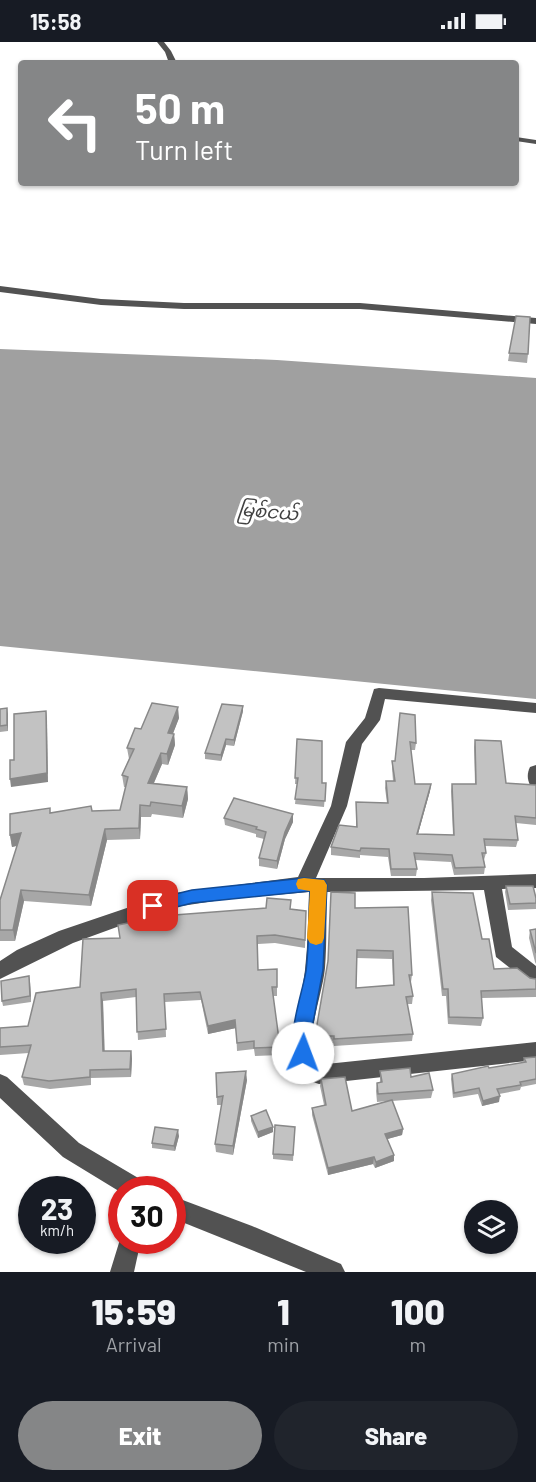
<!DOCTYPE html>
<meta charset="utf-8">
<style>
:root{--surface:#171b24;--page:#20242c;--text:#f1f3f6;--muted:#9ea1a6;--accent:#858687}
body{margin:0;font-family:Barlow,"Noto Sans Myanmar",sans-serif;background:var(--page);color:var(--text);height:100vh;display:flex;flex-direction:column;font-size:22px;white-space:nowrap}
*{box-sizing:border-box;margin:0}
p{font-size:20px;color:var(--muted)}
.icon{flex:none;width:33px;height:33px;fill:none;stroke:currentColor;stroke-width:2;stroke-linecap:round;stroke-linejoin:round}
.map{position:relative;height:1230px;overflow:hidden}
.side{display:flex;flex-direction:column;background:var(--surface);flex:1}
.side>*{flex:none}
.guide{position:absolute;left:18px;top:18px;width:501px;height:126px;border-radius:6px;box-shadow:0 2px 4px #0004;background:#858687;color:#fff;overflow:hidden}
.controls{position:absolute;left:464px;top:1158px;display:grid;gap:12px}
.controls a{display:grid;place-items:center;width:54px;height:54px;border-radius:50%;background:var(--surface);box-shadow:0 2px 4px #0004;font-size:30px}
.speed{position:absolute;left:18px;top:1134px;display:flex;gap:12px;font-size:30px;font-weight:700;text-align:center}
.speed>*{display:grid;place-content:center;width:78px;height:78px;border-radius:50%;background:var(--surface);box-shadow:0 2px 4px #0004;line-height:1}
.speed small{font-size:15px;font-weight:400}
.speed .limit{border:9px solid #d22;background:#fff;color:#111}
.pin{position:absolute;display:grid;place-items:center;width:51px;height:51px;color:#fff;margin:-26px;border-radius:12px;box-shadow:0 3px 9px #0006}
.me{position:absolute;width:66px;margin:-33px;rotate:2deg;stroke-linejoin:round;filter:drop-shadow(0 0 4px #0008)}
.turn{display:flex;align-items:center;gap:21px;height:126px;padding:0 18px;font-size:27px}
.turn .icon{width:78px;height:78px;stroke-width:2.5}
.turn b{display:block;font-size:42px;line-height:51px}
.eta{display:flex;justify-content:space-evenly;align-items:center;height:102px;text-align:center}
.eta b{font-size:36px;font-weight:800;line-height:42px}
.cta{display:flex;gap:12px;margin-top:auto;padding:12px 18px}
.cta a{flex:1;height:69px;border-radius:36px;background:var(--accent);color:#fff;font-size:24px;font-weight:800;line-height:69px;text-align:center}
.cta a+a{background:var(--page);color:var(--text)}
.status{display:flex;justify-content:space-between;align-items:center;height:42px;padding:0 30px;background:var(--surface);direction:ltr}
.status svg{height:16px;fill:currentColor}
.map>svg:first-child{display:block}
.water{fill:#a0a0a0}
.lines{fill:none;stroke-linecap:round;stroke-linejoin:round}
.minor{fill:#525252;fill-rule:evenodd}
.wall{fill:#a7a7a7;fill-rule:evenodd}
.shaded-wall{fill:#888}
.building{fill:#c2c2c2;stroke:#888;stroke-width:1.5;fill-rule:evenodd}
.route{fill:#1a73e8;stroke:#114b97;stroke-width:1.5}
.slow{fill:#f59e0b}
.labels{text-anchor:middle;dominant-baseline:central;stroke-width:6;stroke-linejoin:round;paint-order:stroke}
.water-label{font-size:18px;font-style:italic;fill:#414141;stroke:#fff}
</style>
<div class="status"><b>15:58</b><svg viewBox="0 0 49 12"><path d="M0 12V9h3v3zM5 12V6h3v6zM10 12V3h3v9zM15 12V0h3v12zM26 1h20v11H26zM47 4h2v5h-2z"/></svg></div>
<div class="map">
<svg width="536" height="1230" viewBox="0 0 536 1230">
<rect width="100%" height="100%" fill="#fff"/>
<!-- water -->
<path class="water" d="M0,307L277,318L536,336V657L0,604Z"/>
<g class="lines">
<!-- minor -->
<g class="minor">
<path d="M157,0H164L171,9L177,21H169L165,10Z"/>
<path d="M516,95L536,98V102L516,99Z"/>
<path d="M0,244L101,257L184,261H360L536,276V282L360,267H184L101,263L0,250Z"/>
<path d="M379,646L536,661V671L385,657L380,678L362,702L347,764L316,836H424L536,832V846L502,847L512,905L536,924V943L529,941L496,915L484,848L327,850C326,875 327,901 325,926C322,957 304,992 317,1023L536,1000V1018L319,1042L303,1037C284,996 300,969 305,928C308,902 308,876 309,850L227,857L169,866L73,901L0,937V919L17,908L59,889L168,852L298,835L331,764L346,700L365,676L374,647Z"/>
<path d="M536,723V745L530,743C527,737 527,731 530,725Z"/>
<path d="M0,1032L7,1035L79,1101L145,1140L148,1148H122V1151L63,1115L0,1056Z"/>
<path d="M172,1154L252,1184L341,1222L345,1230H306L172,1176Z"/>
<path d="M122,1191V1198H141L134,1230H110Z"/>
</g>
</g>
<!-- wall -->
<g class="wall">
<path d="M516,274L528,312L527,321L508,319Z"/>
<path d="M0,667L8,672V689L0,690Z"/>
<path d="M243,669L234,704L226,703L221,719L205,717V711Z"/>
<path d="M400,671L416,701L415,708H411L415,742H431L430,749L418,792L453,793L451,749L452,742H475L474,705L475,698L506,741L536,743V783L516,781L518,798L516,805L485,804L486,811L484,818L485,825L484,832L454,833L451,820L415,818L417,827L416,834H391L388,815L360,813V816L331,813V805L356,785V760L387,761L385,746L386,739H393L392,726V719H395Z"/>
<path d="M179,676L173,691L174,692L175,703L168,723L162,722L154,741L187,745L188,757L183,776L152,772L151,775H141L140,797L107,798L91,864L24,859L15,899H0V858L17,804L12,805L10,793L51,771L120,768L126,745H124L122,733L129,717L127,706L141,687Z"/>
<path d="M297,697L322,741H326L324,765L295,762L297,742H295Z"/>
<path d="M224,776L293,780L285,797L277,827L259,824V816L264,797L256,795V792L225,783Z"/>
<path d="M506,844L536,856V867L508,868L505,850Z"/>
<path d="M432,850L482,897L494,927L536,937V955L481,956L483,976L481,984L448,982L446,954H442L431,858Z"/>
<path d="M355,866L412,933L411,940H410L413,954L412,962H407L413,992L412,999L334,1004L333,1001L315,1002V992ZM357,916L392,917L393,943L356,946Z"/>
<path d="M291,867L306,869L305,906L275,901L258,902V928L277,927V954H273L280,1005V1013L255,1014L254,1007L237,1009L236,986L208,992L201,958L165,960L166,995L138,998L136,955L103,959L104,1009H131L132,1017L131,1035L91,1036V1043L50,1047L24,1043L22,1035L29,1011L0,1013V986L28,984L80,945L120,896L118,883Z"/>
<path d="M536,887V922L535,920L529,896L530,888Z"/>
<path d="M30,940L31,960L3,964L2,959Z"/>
<path d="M536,1015V1042L521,1045L520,1048L499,1052V1060L482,1064L478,1052L453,1056L451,1037L452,1032L523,1021L524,1016Z"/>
<path d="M380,1029L411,1035L433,1048L431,1056L392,1059L403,1087L402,1093L387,1097L394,1113V1119L375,1126L373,1122L328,1133L312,1073V1066L324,1063L320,1044L321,1037L352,1069L387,1059L377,1060L376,1049L377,1041L380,1040Z"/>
<path d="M216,1031L247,1038L233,1113L216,1110L215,1102L222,1063H217Z"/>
<path d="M251,1074L273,1085V1090L258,1096L251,1079Z"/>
<path d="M295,1085L293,1119L273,1117V1112Z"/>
<path d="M179,1094L175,1109L152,1106V1101Z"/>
</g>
<!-- shaded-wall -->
<g class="shaded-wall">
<path d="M243,664V669L234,704V698Z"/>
<path d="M178,665L179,676L169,702L168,691Z"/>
<path d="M7,666L8,672V689L7,683Z"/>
<path d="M46,669L47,677L48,740L11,745L10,737Z"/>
<path d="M174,692L175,703L168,723L167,712Z"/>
<path d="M226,697V703L221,719V713Z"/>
<path d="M161,711L162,722L149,752L148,741Z"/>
<path d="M431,742L430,749L416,799L417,792Z"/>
<path d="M187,745L188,757L183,776L182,764Z"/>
<path d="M140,763L141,775L140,797L139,786Z"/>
<path d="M293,772V780L285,797L277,827V819L285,790Z"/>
<path d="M105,787L107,798L91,864L89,853Z"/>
<path d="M21,791L23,802L12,805L10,793Z"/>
<path d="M21,848L24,859L15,899L13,888Z"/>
<path d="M29,934L30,940L31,960L30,954Z"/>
<path d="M101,951L103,959L105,1017L103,1009Z"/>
<path d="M235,978L236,986L208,992V984Z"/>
<path d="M131,1009L132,1017L131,1035L130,1027Z"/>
<path d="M246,1029L247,1038L233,1113V1104Z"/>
<path d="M500,1054L499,1060L482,1064L483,1059Z"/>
<path d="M273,1085V1090L258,1096V1090Z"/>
<path d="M403,1087L402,1093L384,1098L385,1092Z"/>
<path d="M178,1088L179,1094L175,1109L174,1104Z"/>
<path d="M394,1113V1119L375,1126L376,1120Z"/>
<path d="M374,1115L373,1122L328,1133V1126Z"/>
</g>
<!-- building -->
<g class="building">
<path d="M516,274L530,275L528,312L509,311Z"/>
<path d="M152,661L178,665L168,691L174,692L167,712L161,711L148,741L187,745L182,764L151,760L150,764L140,763L139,786L105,787L89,853L21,848L13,888H0V858L21,791L10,793V772L50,766V771L91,764L92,769L120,768L128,735L122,733L134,707L127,706L135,686L141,687Z"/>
<path d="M222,662L243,664L234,698L226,697L221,713L205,711Z"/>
<path d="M7,666V683L0,684V667Z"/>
<path d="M46,669L47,731L10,737V718H14V672Z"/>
<path d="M400,671L415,673L416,701L410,700L415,742H431L417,792L454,793L452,742H476L475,698L501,699L506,741L536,743V776L515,774L518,798L484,797L486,811H482L485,825L455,826L452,813L414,811L417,827H391L389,807L361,806L360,809L331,805L339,783L357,785L356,760L388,761L386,739H395L392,719H395Z"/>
<path d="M297,697L322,699V741H326L325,759L295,757L298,736H295Z"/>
<path d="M234,756L293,772L285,790L277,819L259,816L266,790L256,787L257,785L224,776Z"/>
<path d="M506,844H533L536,856V861L510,862Z"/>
<path d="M331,850L355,851V866L408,865L412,933H409L413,954L406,955L413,992L334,997V994H315L328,919ZM357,908L393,909L394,943L356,946Z"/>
<path d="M432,850L473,851L482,897H489L494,927L517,926L530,936L536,937V947L481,949L483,976L449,975L448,947H443Z"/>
<path d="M267,856L291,858L290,867L306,869L305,898L275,893L257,894L258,928L277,927V945H272L280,1005L254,1006V999L237,1001L235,978L208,984L200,950L164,952L166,987L137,990L136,947L101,951L103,1009H131L130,1027L90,1028V1035L49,1039L22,1035L31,1003L0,1005V986L28,984L36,951L80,945L83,897L120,896L118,883L161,874L266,866Z"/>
<path d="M536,887V911L530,888Z"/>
<path d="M29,934L30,954L2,959L1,939Z"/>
<path d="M536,1015V1037L520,1040L521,1043L497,1047L500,1054L483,1059L479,1046L454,1051L452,1032L488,1024L489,1026L526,1020L524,1016Z"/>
<path d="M410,1026L411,1035L429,1031L433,1048L378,1052L377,1041L382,1040L380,1029Z"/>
<path d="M246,1029L233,1104L215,1102L223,1054L217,1055L216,1031Z"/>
<path d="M345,1035L352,1069L392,1058L403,1087L385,1092L394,1113L376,1120L374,1115L328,1126L312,1066L326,1063L321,1037Z"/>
<path d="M266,1068L273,1085L258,1090L251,1074Z"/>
<path d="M275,1083L295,1085L293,1113L273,1112Z"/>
<path d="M155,1085L178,1088L174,1104L152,1101Z"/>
</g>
<!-- route -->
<path class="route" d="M304,836L324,838L327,843L323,928L313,981L312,1011L310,1017L303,1019L296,1017C286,994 302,953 306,929C309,903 309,875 310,849L192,861L153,871L147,869L144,864L147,859L192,848Z"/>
<!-- slow -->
<path class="slow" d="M304,836L324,838L327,843L324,896L322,901L316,903L310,901L307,896L310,849L298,847L296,842L298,837Z"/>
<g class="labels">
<!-- water labels -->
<g class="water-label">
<text transform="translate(268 469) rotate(5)">မြစ်ငယ်</text>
</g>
</g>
</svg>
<div class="controls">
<a><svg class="icon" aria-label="layers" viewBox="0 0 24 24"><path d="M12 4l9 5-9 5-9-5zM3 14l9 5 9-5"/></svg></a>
</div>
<div class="speed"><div>23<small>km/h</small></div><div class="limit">30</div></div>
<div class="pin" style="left:153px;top:864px;background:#d93025"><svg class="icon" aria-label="arrive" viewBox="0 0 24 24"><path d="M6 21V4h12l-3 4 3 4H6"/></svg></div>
<svg class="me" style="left:303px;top:1011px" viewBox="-20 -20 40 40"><circle r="19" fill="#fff"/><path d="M0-13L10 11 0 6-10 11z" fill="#1a73e8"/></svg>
<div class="guide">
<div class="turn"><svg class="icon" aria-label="left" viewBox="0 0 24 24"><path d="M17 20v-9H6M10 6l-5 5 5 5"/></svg><div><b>50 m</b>Turn left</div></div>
</div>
</div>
<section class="side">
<div class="eta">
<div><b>15:59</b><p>Arrival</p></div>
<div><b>1</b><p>min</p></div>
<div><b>100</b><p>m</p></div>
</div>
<div class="cta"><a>Exit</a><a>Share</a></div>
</section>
